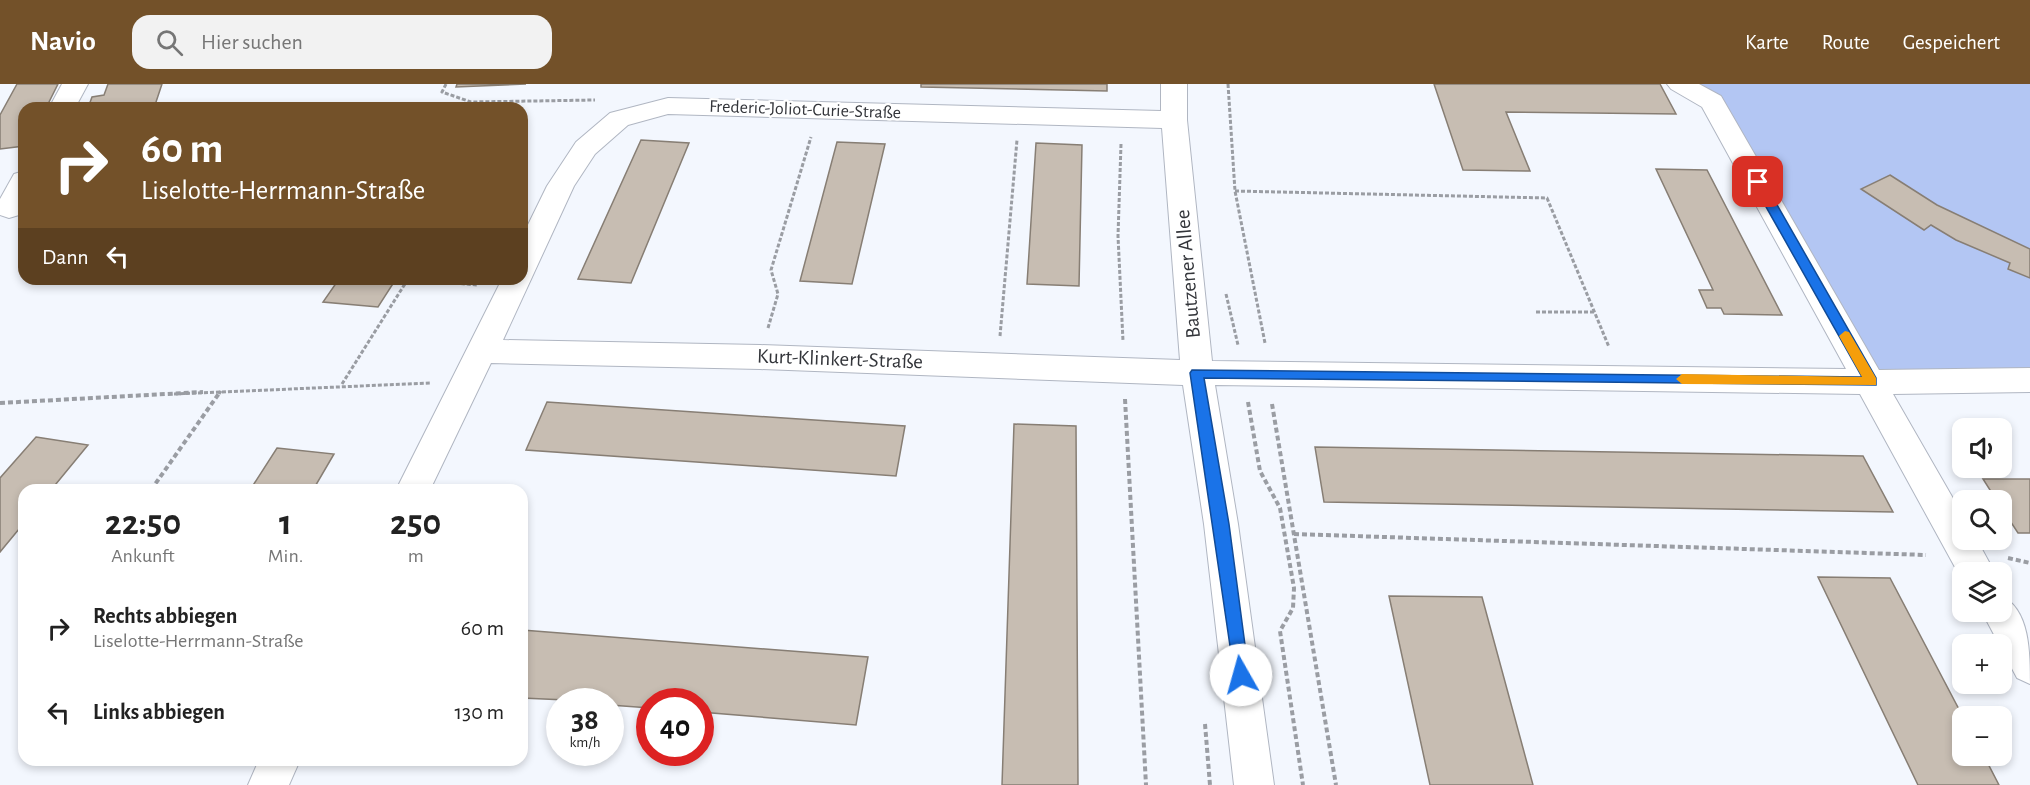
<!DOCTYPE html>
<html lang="de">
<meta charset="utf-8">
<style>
:root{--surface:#fff;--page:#f2f2f2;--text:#222;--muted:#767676;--accent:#735129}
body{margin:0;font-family:"Alegreya Sans",sans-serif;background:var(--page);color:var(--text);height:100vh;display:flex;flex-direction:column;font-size:22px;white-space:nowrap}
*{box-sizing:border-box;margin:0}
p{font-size:20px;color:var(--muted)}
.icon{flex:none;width:33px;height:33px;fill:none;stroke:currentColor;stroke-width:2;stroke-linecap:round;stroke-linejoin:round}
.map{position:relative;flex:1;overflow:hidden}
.sheet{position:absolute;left:18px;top:400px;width:510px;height:282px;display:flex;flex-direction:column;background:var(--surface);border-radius:18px;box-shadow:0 3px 9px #0003}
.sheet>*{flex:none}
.top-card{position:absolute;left:18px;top:18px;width:510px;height:183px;border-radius:18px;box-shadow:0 3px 9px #0003;background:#735129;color:#fff;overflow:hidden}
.controls{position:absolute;left:1952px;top:334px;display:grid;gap:12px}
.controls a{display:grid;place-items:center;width:60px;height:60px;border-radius:12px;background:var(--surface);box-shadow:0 3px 9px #0003;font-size:30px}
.speed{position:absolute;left:546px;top:604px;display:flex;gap:12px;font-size:30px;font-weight:700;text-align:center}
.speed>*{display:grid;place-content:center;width:78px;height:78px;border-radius:50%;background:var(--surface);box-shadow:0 3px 9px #0003;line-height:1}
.speed small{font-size:15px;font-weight:400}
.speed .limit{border:9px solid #d22;background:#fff;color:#111}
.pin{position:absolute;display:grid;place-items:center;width:51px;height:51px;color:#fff;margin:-26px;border-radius:12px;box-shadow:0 3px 9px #0006}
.me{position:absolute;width:66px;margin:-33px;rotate:353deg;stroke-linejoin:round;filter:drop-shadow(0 0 4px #0008)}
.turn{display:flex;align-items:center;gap:21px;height:126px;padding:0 24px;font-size:27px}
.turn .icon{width:78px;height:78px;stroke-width:2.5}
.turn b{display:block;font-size:42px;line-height:51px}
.then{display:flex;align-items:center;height:57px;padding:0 24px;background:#0003;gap:12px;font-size:22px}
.eta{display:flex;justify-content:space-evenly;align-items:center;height:102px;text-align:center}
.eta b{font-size:36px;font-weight:700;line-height:42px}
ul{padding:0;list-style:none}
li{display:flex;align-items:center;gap:18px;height:84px;padding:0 24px}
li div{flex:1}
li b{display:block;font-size:22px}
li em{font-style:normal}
header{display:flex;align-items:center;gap:36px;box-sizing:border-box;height:84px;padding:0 30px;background:var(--accent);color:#fff}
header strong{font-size:28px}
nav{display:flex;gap:33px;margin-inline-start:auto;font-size:21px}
.search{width:420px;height:54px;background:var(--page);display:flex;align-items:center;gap:15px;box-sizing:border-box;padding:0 21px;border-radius:18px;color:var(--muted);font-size:22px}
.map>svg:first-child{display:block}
.green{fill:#b3c6f3}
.building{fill:#c7bdb2;stroke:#877e74;stroke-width:1.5}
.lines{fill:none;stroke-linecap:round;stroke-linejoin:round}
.minor-casing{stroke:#b0b6c2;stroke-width:2}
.path-far1{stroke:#9a9da3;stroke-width:3;stroke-dasharray:4 2;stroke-linecap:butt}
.path{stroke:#9a9da3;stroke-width:4;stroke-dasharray:5 3;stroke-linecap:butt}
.minor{fill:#fff;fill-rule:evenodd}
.route{fill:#1a73e8;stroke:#114b97;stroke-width:1.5}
.slow{fill:#f59e0b}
.labels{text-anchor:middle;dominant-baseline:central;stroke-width:4.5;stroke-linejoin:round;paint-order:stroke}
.far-street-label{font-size:18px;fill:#33353a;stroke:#fff}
.street-label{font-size:21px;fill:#33353a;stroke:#fff}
</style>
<header>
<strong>Navio</strong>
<div class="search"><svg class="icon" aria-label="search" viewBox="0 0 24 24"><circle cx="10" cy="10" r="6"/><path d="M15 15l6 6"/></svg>Hier suchen</div>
<nav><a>Karte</a><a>Route</a><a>Gespeichert</a></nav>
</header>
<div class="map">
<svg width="2030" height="701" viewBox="0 0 2030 701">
<rect width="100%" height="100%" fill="#f3f7fe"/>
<!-- green -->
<path class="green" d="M1691,0H2030V296L1871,297Z"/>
<!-- building -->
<g class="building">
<path d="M17,0H58L46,24H24V62L0,65V31Z"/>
<path d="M108,0H162L154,24H88L92,13L104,11Z"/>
<path d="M457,0H526L456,3Z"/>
<path d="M921,0H1107V7L921,3Z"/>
<path d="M1434,0H1660L1676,30L1506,28L1530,87L1463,86Z"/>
<path d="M641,56L689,59L631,199L578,195Z"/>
<path d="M837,58L885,60L852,200L800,197Z"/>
<path d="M1036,59L1082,61L1079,202L1027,200Z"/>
<path d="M1656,85L1707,86L1782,231L1724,230L1721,224H1707L1699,206H1713Z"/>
<path d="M1890,91L1937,121L2030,165V194L2008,185L2010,179L1956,156L1931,141L1924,146L1861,105Z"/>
<path d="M339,195H396L378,223L323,218Z"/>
<path d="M547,318L769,333L905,342L896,392L526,366Z"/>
<path d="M1014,340L1076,342L1078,701H1002Z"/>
<path d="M36,353L88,361L51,406H24V439L0,468V394Z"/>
<path d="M1315,363L1863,372L1893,428L1324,418Z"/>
<path d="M277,364L334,370L313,406H250Z"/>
<path d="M1983,395H2030V449H2018L2001,423V417H1997Z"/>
<path d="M1818,493L1890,494L1963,633L1962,672H1984L1999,701H1918Z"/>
<path d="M1389,512L1482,513L1533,701H1430Z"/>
<path d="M522,546L868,573L856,641L700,628V618H650V624L610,621V618L522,614Z"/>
</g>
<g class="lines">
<!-- minor casing -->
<g class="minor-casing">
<g id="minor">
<path d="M62,0H88L75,24H49Z"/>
<path d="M1161,0H1187V36L1212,277L1846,285L1702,23L1671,5L1667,0H1699L1721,12L1879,286L2030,284V308L1893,310L1962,430V456H1977L1995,489H1962V496L1860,310L1215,301L1238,440L1274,701H1234L1204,440L1183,301L760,285L491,279L430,406H396L502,195H522V153L547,102L576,58L610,29L668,14L1161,27ZM668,30L1162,44L1180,276L760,261L503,256L574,102L595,70L628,41Z"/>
<path d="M24,87V122L19,131L9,134L0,131V115L14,90Z"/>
<path d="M2001,512C2030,525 2030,569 2030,600L2017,594L1982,528H2001Z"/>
<path d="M259,676H300L289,701H248Z"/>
</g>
</g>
<!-- path-far1 -->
<g class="path-far1">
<path d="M446,0L442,8L471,18L595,16"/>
<path d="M1228,0L1235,107L1265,259"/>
<path d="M1121,60L1118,152L1123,257"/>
<path d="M1235,107L1547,114L1609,263"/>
<path d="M407,195L478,201"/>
<path d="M1226,210L1238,261"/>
<path d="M1536,228H1595"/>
<path d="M768,244L778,210L771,186L811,53"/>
<path d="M1000,252L1017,56"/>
<path d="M342,300L408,195"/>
<path d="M174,310L431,299"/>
<path d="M219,310L221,307"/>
</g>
<!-- path -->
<g class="path">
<path d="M1125,315L1146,701"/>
<path d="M1248,318L1260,387L1280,424L1294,504L1293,524L1280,547L1303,701"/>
<path d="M0,319L203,308"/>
<path d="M1272,320L1336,701"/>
<path d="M151,406L220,308"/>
<path d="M1294,450L1926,471"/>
<path d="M2008,474L2030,479"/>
<path d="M1205,640L1210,701"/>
</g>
<!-- minor -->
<use href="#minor" class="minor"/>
</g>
<!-- route -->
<path class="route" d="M1758,94L1764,98L1876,294V301L1204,294L1229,440L1249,591L1246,596L1241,599L1235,596L1190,289L1192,286L1862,293L1752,98Z"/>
<!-- slow -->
<path class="slow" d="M1845,247L1849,248L1876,294V301L1682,300L1676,295L1682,290L1862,293L1839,252Z"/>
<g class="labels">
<!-- far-street labels -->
<g class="far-street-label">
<text transform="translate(805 26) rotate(2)">Frederic-Joliot-Curie-Straße</text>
</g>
<!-- street labels -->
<g class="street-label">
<text transform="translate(1188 190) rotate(-95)">Bautzener Allee</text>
<text transform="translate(840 275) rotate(2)">Kurt-Klinkert-Straße</text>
</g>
</g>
</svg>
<div class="controls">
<a><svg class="icon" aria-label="sound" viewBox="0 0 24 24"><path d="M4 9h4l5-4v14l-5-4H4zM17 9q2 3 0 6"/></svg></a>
<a><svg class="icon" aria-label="search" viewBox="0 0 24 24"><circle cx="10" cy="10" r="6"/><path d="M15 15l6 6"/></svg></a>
<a><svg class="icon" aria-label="layers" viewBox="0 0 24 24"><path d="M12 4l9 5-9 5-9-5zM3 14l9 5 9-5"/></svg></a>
<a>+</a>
<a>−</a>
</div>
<div class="speed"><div>38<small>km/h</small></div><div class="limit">40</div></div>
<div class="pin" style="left:1758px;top:98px;background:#d93025"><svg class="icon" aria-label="arrive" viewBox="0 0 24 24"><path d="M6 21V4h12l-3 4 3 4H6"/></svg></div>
<svg class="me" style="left:1241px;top:591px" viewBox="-20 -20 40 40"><circle r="19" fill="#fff"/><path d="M0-13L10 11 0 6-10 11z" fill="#1a73e8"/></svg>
<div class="top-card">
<div class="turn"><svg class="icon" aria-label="right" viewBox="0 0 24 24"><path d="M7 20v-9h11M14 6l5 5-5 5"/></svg><div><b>60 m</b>Liselotte-Herrmann-Straße</div></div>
<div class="then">Dann<svg class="icon" aria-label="left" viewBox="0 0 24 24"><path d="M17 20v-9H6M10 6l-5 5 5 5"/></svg></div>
</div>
<section class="sheet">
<div class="eta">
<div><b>22:50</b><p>Ankunft</p></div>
<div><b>1</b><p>Min.</p></div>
<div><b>250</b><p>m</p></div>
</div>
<ul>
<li><svg class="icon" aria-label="right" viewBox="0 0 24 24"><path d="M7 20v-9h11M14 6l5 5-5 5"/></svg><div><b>Rechts abbiegen</b><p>Liselotte-Herrmann-Straße</p></div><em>60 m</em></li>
<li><svg class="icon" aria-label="left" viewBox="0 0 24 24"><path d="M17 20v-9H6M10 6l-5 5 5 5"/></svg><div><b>Links abbiegen</b></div><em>130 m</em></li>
</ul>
</section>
</div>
